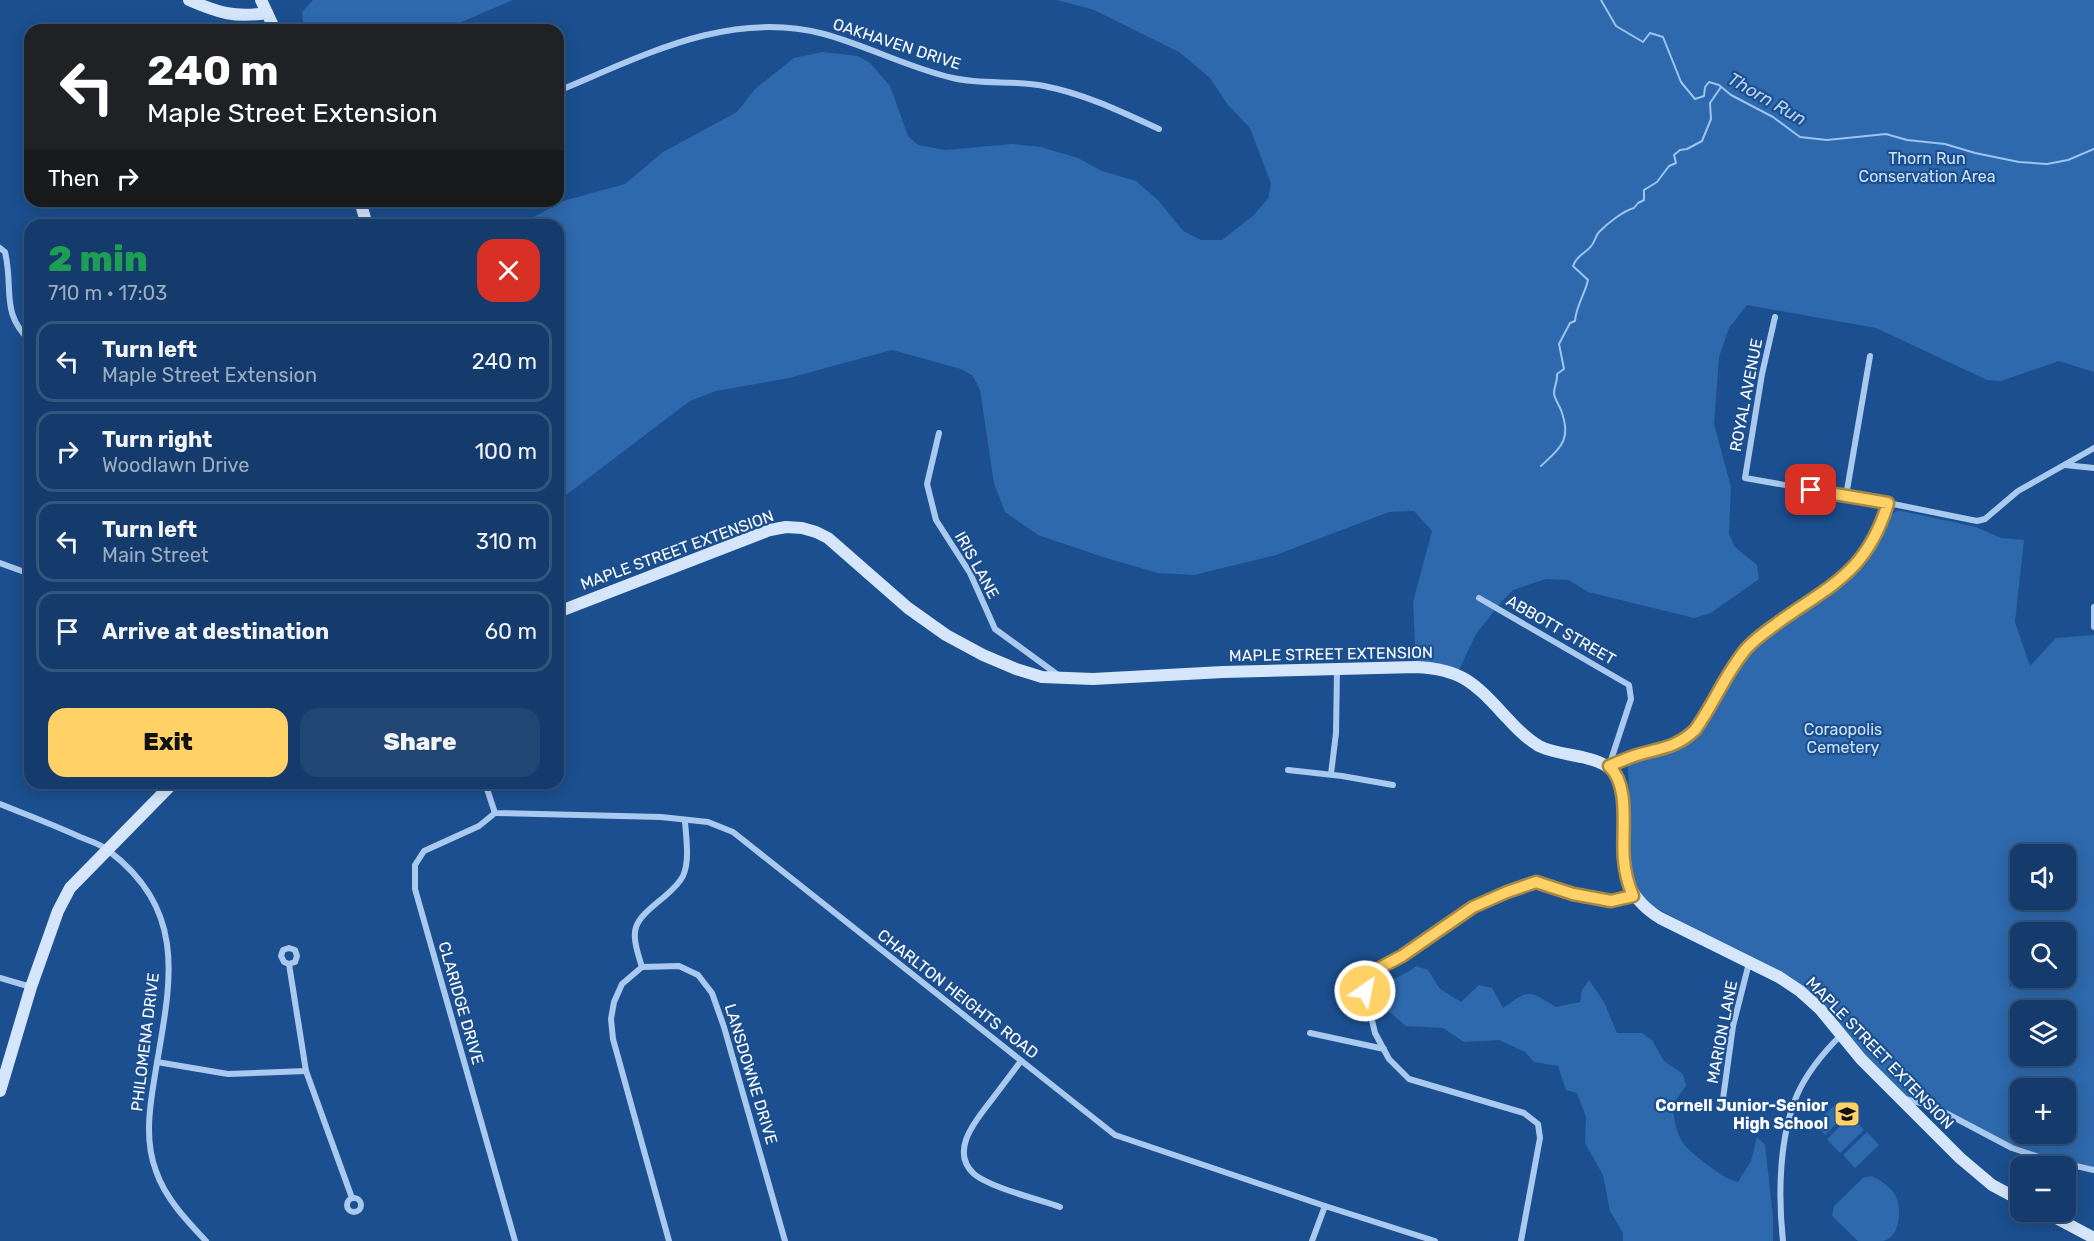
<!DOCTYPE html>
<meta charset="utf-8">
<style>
:root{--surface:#143b6b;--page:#214673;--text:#f1f3f6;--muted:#9dadc1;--line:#33557e;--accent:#ffd166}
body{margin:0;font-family:Rubik,sans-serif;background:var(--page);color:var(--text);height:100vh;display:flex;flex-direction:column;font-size:22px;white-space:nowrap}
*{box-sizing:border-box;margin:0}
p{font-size:20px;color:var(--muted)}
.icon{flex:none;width:33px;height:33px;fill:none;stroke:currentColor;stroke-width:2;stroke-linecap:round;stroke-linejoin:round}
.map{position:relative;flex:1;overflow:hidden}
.drawer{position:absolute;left:24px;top:219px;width:540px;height:570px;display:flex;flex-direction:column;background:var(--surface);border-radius:18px;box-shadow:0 3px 15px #0003,0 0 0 2px var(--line)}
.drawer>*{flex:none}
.banner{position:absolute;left:24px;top:24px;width:540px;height:183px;border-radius:18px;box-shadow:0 3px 15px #0003,0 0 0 2px var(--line);background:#202124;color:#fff;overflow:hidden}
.fabs{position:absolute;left:2010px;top:844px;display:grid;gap:12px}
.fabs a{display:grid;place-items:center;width:66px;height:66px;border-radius:12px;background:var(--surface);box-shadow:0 3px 15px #0003,0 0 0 2px var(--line);font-size:30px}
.pin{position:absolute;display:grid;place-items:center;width:51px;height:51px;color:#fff;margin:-26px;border-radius:12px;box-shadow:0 3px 9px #0006}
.me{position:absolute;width:66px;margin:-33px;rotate:33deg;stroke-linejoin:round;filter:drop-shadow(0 0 4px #0008)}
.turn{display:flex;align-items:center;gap:21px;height:126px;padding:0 24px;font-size:27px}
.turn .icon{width:78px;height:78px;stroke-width:2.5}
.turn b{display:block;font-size:42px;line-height:51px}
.then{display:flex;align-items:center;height:57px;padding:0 24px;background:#0003;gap:12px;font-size:22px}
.round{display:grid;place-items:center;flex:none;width:63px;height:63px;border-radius:18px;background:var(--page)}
.headline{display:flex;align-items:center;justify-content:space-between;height:102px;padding:0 24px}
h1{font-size:36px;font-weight:800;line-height:45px;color:#1e9e55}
.button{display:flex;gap:12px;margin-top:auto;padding:12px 24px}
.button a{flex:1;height:69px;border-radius:18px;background:var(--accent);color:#111;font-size:24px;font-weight:800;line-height:69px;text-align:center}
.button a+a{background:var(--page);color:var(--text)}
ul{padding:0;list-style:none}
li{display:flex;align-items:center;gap:18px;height:81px;margin:0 12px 9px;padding:0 12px;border:3px solid var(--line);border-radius:18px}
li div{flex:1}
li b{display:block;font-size:22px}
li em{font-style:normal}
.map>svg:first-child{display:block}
.green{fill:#2e69ad;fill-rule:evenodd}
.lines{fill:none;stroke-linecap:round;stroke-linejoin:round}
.stream{stroke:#9cc4f0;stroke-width:2}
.street{stroke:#a9c9ee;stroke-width:6}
.secondary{stroke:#d6e6fa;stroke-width:12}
.route-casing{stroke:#a68842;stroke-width:15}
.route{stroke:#ffd166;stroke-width:10}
.labels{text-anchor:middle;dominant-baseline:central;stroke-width:4.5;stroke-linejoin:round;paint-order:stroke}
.street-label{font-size:16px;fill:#fff;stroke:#1b4f8f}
.park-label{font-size:16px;fill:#cfe3fa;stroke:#1b4f8f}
.poi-label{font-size:16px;font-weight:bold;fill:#fff;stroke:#1b4f8f;text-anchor:end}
.water-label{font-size:18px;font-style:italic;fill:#b5d3f5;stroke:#1b4f8f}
</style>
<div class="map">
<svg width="2094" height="1241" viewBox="0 0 2094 1241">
<rect width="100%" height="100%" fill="#1b4f8f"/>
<!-- green -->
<g class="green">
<path d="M313,0H513L443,30H304L302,12Z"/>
<path d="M1057,0H2094V372L2059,361L2001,381L1987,380L1876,328L1747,305L1729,328L1719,357L1714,424L1731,487L1729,534L1735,547L1757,565L1759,579L1711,613L1694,618L1588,592L1569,580L1546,579L1513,590L1502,601L1476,634L1457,674L1416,667L1413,602L1432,531L1414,511L1389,512L1276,555L1194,575L1158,573L1103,557L1038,535L1005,512L994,483L980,390L973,376L961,369L892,350L789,378L716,391L690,401L558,501V225H495L532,218L563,201L625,184L663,152L737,112L755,89L794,58L822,52L858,56L870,63L890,86L908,136L918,145L945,150L1012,144L1041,147L1078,158L1102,171L1136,181L1159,201L1183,231L1201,240H1222L1254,215L1268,198L1271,184L1250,128L1228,105L1210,78L1179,52L1094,10Z"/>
<path d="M1896,511H1902L1976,527L2001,538L2024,540L2015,622L2030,666L2056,638L2094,635V1170L2029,1154L1940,1110L1900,1098L1820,1009L1710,937L1649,904L1638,891L1631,866L1628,765C1647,751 1673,756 1692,741C1719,718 1728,679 1750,653C1778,620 1822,605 1853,576C1864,565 1872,553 1880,539C1884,529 1887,518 1896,511ZM2020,855H2066V900H2020ZM2020,933H2066V945L2071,947L2064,988L2021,980L2009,987L2020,941ZM2020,1011H2066V1056H2020ZM2020,1089H2066V1134H2020Z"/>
<path d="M1416,966L1428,970L1440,989L1461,1002L1479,985L1492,988L1503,1008C1530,989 1528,990 1556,1007L1580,1002L1582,990L1589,980L1604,1002L1617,1033H1642L1652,1040L1664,1061L1683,1074L1686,1086L1672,1105C1677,1140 1681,1145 1709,1166C1719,1173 1726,1179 1738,1182L1751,1161L1757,1137L1765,1145L1773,1216V1241H1623V1233L1610,1211L1603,1175L1585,1143L1586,1117L1577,1093L1566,1090L1558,1066L1534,1062L1525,1052L1499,1040L1464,1042L1443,1028L1406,1026L1387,1010L1382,998L1384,986C1394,977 1406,975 1416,966Z"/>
<path d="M1837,1103L1847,1113L1825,1135L1815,1124Z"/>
<path d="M1851,1116L1864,1130L1840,1153L1827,1139Z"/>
<path d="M1867,1132L1879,1145L1855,1168L1843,1155Z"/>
<path d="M1872,1176C1881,1181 1890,1186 1895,1195C1902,1208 1901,1237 1883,1241C1875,1241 1866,1241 1858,1241L1832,1216L1834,1206L1863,1178Z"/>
</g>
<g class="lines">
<!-- stream -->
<g class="stream">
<path d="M1601,0L1616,26L1643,42L1650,33L1663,37L1681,82L1695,99L1704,96L1705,87L1709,82L1719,85L1731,95L1773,117L1800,137L1827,140L1886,134L1907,140L1945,144L1975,153L2019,162L2047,164L2068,160L2094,149"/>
<path d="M1541,466C1561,447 1572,440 1561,410C1559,405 1554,398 1554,393C1554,386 1558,381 1557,374L1564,369L1559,344L1570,323L1575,321C1576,306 1585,294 1588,280L1573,266C1578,253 1586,254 1592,245C1595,241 1596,235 1599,232C1608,223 1623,211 1634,208L1638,203L1644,200V190L1657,182L1669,166L1676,163L1674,155L1680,150L1687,149L1702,141L1711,119L1710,103L1721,87"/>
</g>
<!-- street -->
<g class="street">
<path d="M558,91C643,56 729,9 824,34C868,46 909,68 953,78C983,85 1014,80 1044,86C1085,94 1122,112 1159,129"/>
<path d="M0,248L5,252C14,290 0,312 30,341"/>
<path d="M1775,317L1762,374L1745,478L1888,503"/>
<path d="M939,433L927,484L936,520L970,573L995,629L1058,675"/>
<path d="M2065,465L2094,468"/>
<path d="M1846,496L1870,356"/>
<path d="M0,563L30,574"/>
<path d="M1479,598L1629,685L1631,699L1609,766"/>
<path d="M2094,607V627"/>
<path d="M1609,766C1619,762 1629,758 1640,754C1663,748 1677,747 1695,730C1714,704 1726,672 1747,648C1757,637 1771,628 1783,619C1835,583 1869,569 1888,503L1977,521L1985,519L2018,491L2094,448"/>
<path d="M1288,770L1342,776L1393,785"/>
<path d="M1331,774L1336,733L1337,671"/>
<path d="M485,783L495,813L661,817L708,822L733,832L1115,1135L1325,1206L1435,1241"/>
<path d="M0,804C27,815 54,825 80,837C90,841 101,844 109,851C193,915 168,991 154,1081C149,1111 145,1142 156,1171C165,1198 187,1221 206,1241"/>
<path d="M495,813L479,826L424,851L415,865V889L515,1241"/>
<path d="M289,964L295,962L297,956L295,950L289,948L283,950L281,956L284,962L289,964L306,1071L352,1198"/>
<path d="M642,967C629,927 632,923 664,897C671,891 679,884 683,876C690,861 686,837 685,821"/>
<path d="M0,978L31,987"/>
<path d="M1310,1033L1384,1049"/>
<path d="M1021,1061C1012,1073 1002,1086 993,1098C978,1118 948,1150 974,1174C991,1188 1038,1199 1060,1207"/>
<path d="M157,1062L228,1074L306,1071"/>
<path d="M1905,1099L1929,1105L1940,1110L2012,1148L2045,1159L2094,1170"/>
<path d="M1722,1106L1733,1026L1749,963"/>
<circle cx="354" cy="1205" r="7"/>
<path d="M669,1241L613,1039L611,1019L614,1002L622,984L642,967L679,966L698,975L712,993L724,1027L785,1241"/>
<path d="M1312,1241L1325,1206"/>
<path d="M1521,1241L1540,1138L1538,1124L1524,1113L1409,1079L1389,1059L1375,1033L1365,991L1372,972L1402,956L1473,907L1507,892L1536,882L1573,894L1611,901L1633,896"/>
<path d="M1783,1241C1778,1196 1779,1137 1797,1095C1807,1072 1824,1052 1841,1035"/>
</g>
<!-- secondary -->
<g class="secondary">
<path d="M189,0C219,13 235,18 267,13"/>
<path d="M261,0L275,30"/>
<path d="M360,201L367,225"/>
<path d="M558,612L770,530L786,527L802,528L816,532L828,538L908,608L946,635L983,655L1016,669L1042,677L1093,679L1223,672L1416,667C1464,669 1476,685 1508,719C1517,729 1527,739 1539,746C1562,758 1604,753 1617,777C1623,787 1623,801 1623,813C1623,857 1616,891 1660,918L1779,977L1800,991L1820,1009L1861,1059L1960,1158L1992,1185L2020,1200"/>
<path d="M0,1091L31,987L58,911L70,888L173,783"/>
<path d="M2045,1212L2094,1238"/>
</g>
</g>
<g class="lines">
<!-- route casing -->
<g class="route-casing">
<path id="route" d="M1365,991L1372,972L1402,956L1473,907L1507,892L1536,882L1573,894L1611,901L1633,896C1628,884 1625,873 1624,860C1621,833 1631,786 1609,766C1616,763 1623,760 1631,757C1656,748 1674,750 1695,730C1714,704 1726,672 1747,648C1757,637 1771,628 1783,619C1835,583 1868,569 1888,503L1811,490"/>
</g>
<!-- route -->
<use href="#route" class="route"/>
</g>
<!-- icons -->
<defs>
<g id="school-square" transform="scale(1.35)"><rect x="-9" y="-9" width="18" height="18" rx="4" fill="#ffd166" stroke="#1b4f8f"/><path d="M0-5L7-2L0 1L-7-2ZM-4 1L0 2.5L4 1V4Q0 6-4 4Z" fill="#111"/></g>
</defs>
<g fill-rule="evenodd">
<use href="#school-square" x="1847" y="1114"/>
</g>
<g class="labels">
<!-- street labels -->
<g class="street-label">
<text transform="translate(897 44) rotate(18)">OAKHAVEN DRIVE</text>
<text transform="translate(1746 395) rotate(-79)">ROYAL AVENUE</text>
<text transform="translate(677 550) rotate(-20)">MAPLE STREET EXTENSION</text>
<text transform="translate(977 565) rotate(61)">IRIS LANE</text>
<text transform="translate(1561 630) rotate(30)">ABBOTT STREET</text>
<text transform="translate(1331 654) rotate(-1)">MAPLE STREET EXTENSION</text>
<text transform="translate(958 994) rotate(38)">CHARLTON HEIGHTS ROAD</text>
<text transform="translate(461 1003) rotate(74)">CLARIDGE DRIVE</text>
<text transform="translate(1722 1032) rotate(-79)">MARION LANE</text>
<text transform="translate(145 1042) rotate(-83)">PHILOMENA DRIVE</text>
<text transform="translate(1880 1053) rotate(46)">MAPLE STREET EXTENSION</text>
<text transform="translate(751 1074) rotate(73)">LANSDOWNE DRIVE</text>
</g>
<!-- park labels -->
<g class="park-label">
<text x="1927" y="158">Thorn Run<tspan x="1927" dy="18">Conservation Area</tspan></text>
<text x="1843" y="729">Coraopolis<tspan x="1843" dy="18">Cemetery</tspan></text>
</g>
<!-- poi labels -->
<g class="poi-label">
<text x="1828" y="1105">Cornell Junior-Senior<tspan x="1828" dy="18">High School</tspan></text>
</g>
<!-- water labels -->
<g class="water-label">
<text transform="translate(1767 99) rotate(30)">Thorn Run</text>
</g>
</g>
</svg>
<div class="fabs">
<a><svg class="icon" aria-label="sound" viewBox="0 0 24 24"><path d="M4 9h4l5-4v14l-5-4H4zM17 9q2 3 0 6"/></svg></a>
<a><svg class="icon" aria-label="search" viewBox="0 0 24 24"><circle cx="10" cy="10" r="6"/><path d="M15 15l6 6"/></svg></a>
<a><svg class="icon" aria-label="layers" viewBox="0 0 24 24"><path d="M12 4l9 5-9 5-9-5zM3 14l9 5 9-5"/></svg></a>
<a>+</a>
<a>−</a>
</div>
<div class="pin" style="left:1811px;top:490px;background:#d93025"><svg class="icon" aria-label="arrive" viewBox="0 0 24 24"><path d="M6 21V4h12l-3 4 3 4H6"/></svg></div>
<svg class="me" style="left:1365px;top:991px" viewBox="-20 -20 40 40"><circle r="17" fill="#ffd166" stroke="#fff" stroke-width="3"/><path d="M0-11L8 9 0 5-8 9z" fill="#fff"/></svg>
<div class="banner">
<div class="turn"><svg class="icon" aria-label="left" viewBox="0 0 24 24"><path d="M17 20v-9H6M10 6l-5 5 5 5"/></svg><div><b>240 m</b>Maple Street Extension</div></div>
<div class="then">Then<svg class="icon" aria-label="right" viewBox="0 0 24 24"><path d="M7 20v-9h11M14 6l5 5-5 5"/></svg></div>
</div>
<section class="drawer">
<div class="headline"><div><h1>2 min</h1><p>710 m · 17:03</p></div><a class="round" style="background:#d93025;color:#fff"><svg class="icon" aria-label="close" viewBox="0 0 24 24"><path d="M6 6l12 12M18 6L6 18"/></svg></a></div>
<ul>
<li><svg class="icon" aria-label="left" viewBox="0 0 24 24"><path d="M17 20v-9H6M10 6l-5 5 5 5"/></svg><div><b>Turn left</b><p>Maple Street Extension</p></div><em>240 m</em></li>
<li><svg class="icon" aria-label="right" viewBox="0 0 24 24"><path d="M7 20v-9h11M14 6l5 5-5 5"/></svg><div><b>Turn right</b><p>Woodlawn Drive</p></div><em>100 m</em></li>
<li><svg class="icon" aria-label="left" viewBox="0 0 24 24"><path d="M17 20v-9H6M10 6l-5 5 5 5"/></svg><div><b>Turn left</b><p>Main Street</p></div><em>310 m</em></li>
<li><svg class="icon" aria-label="arrive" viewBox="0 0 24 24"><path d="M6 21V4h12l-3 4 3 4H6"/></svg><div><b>Arrive at destination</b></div><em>60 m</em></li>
</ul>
<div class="button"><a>Exit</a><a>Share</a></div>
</section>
</div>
